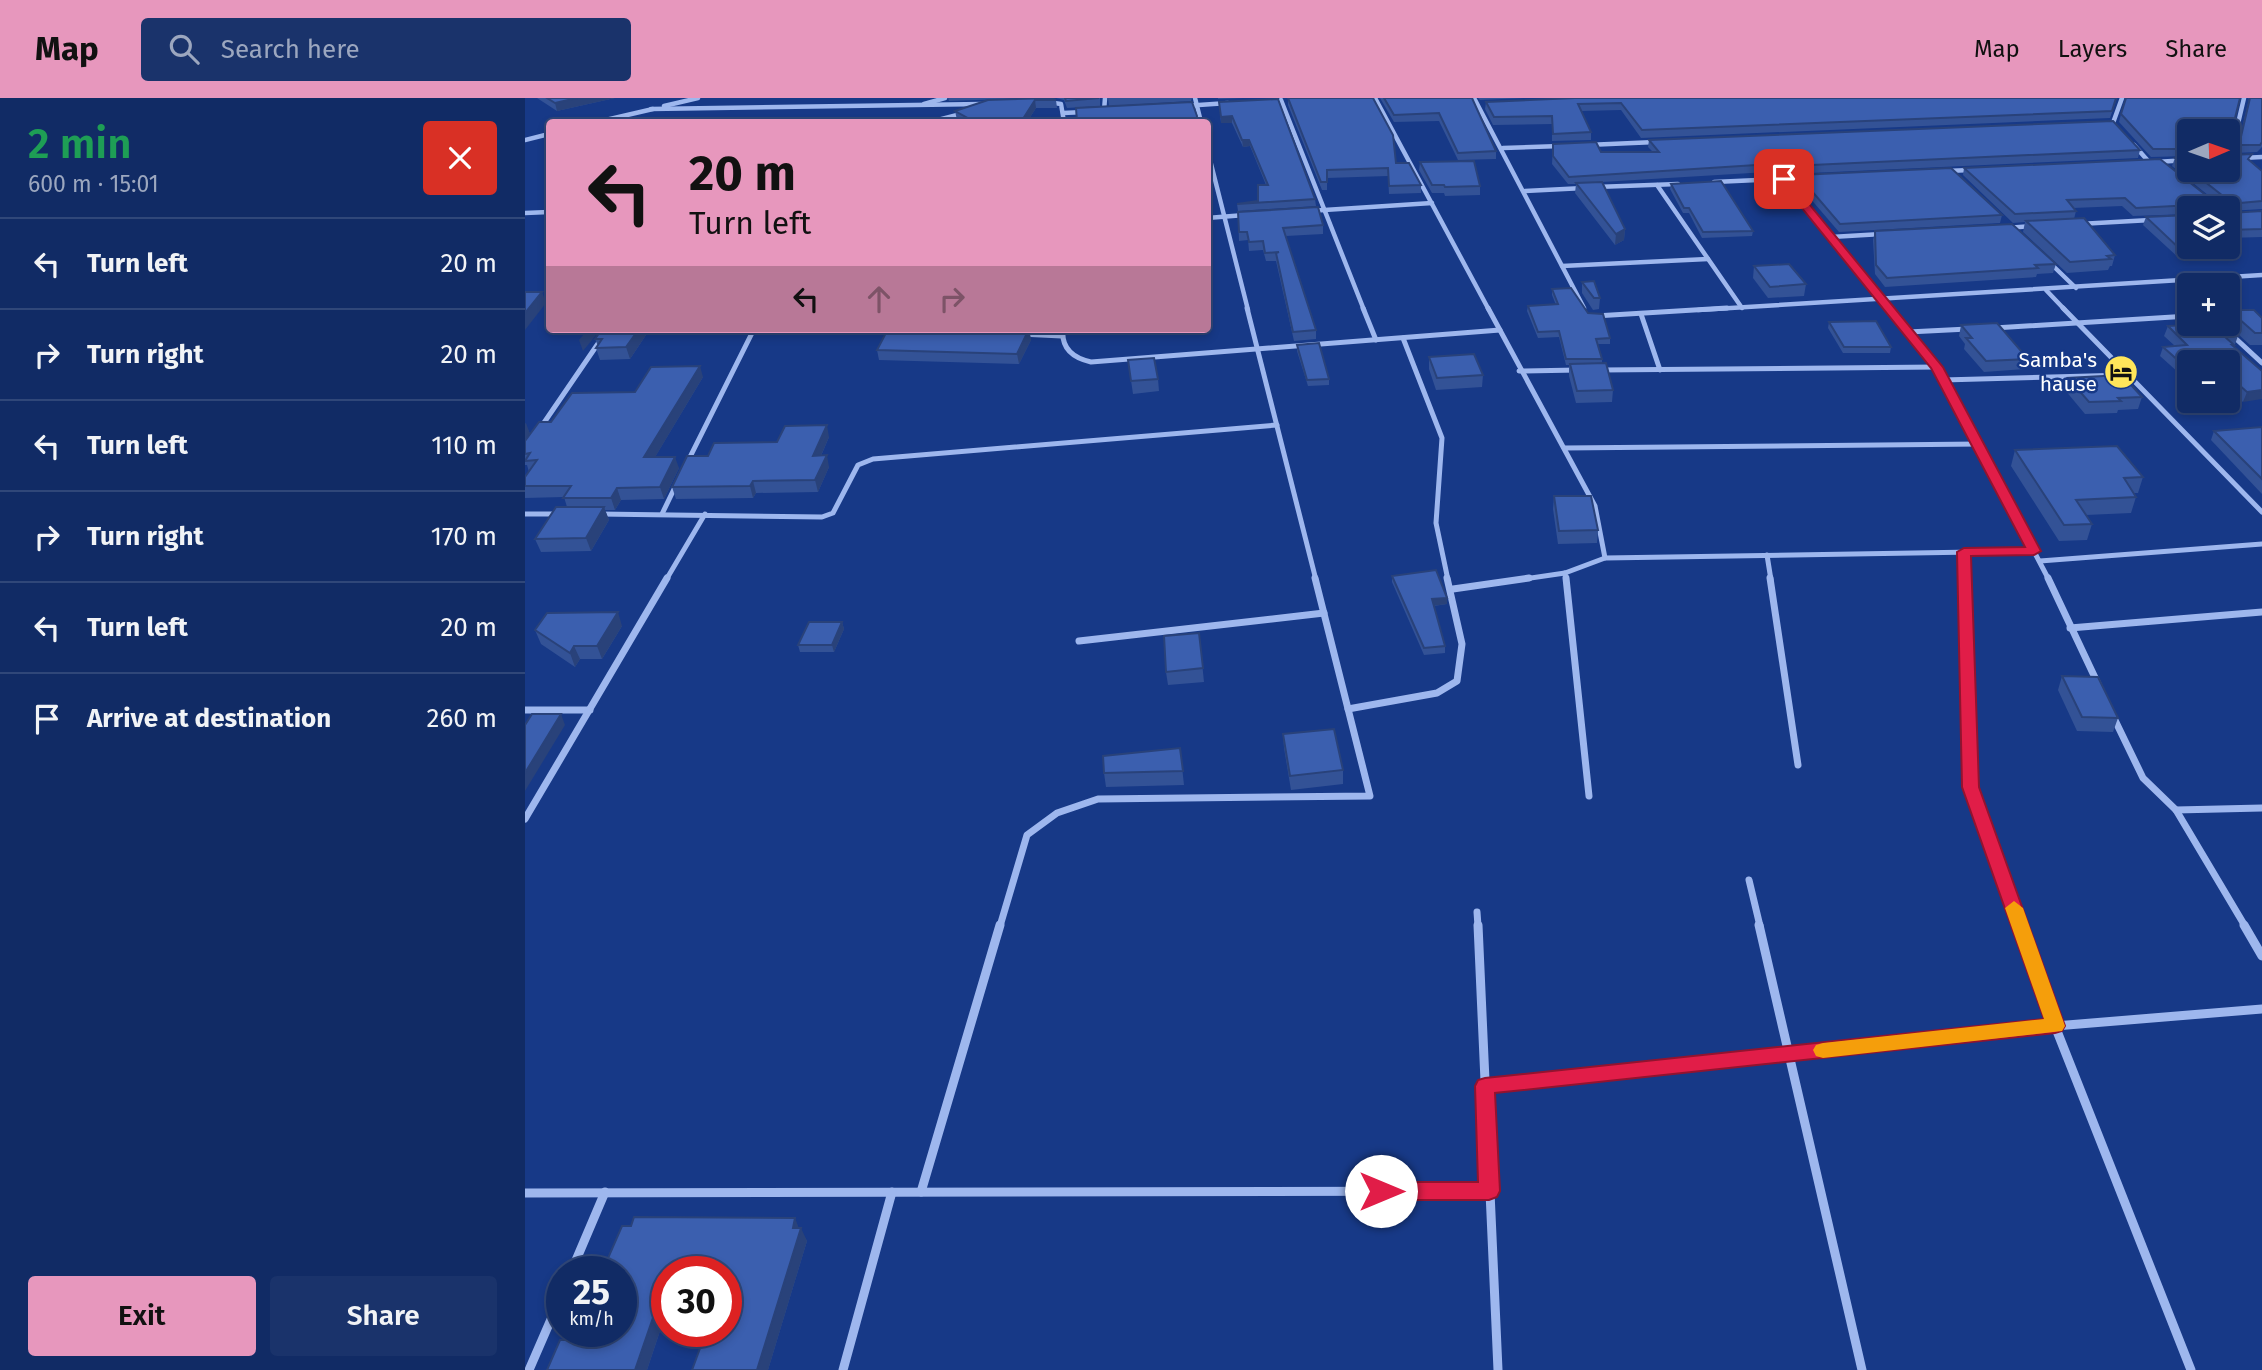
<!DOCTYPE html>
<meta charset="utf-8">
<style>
:root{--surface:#112b65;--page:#1a336b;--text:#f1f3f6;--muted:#9ca7bf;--line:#304779;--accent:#e797bd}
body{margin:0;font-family:"Fira Sans",sans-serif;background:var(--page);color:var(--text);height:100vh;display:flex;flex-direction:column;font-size:26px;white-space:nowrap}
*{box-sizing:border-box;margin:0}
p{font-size:23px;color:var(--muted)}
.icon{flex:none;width:38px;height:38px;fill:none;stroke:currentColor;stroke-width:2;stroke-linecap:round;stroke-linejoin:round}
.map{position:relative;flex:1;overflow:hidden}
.drawer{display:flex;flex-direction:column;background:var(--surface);width:525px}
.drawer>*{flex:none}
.hud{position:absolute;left:21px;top:21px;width:665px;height:214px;border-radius:7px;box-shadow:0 4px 10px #0003,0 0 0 2px var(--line);background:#e797bd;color:#111;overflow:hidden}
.needle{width:46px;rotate:88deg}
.tools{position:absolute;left:1652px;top:21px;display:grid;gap:14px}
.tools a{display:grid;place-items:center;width:63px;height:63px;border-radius:7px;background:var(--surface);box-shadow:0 4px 10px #0003,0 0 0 2px var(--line);font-size:35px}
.speed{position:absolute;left:21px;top:1158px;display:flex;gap:14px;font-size:35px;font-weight:700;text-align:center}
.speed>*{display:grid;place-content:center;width:91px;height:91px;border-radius:50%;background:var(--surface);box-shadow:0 4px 10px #0003,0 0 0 2px var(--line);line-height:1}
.speed small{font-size:18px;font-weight:400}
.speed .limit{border:10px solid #d22;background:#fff;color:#111}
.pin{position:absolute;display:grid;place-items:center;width:60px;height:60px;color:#fff;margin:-30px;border-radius:14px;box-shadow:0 4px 10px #0006}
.me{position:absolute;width:77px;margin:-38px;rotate:90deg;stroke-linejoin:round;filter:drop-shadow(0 0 5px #0008)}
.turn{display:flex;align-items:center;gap:24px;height:147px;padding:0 28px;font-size:32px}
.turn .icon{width:91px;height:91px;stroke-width:2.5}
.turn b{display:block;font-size:49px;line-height:60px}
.lanes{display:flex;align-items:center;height:66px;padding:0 28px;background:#0003;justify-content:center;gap:35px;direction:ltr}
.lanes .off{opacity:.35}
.round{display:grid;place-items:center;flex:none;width:74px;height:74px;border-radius:7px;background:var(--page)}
.headline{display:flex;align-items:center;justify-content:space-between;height:119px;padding:0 28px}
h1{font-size:42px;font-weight:600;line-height:52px;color:#1e9e55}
.primary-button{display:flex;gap:14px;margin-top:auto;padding:14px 28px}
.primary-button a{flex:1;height:80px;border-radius:7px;background:var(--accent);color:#111;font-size:28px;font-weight:600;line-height:80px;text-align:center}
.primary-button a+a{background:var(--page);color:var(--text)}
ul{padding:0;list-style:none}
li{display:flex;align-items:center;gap:21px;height:91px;padding:0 28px;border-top:2px solid var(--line)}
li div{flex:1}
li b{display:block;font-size:26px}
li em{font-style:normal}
header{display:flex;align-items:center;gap:42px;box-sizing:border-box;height:98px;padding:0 35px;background:var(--accent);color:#111}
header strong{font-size:33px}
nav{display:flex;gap:38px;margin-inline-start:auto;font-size:24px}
.search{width:490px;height:63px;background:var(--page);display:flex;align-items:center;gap:18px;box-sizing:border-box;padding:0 24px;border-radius:7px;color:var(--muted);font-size:26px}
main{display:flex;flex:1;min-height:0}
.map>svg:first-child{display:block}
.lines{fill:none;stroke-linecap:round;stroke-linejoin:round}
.minor-far3{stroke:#9eb7ee;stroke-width:4.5}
.minor-far2{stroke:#9eb7ee;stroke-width:5}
.minor-far1{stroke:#9eb7ee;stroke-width:7}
.minor{stroke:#9eb7ee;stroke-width:9}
.wall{fill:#335296}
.shaded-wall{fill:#29427a}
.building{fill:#3b5faf;stroke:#29427a;stroke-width:2}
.route{fill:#e11d48;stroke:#92132f;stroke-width:2}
.slow{fill:#f59e0b}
.labels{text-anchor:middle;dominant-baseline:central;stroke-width:5;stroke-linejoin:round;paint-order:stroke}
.far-poi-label{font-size:21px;fill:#fff;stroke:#173987;text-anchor:end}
</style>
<header>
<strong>Map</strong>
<div class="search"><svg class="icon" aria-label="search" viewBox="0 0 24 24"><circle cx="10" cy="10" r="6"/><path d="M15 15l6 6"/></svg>Search here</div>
<nav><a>Map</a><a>Layers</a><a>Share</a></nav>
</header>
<main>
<section class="drawer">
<div class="headline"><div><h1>2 min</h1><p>600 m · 15:01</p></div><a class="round" style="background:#d93025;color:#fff"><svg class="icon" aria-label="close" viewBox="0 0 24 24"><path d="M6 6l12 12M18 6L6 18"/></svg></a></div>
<ul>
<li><svg class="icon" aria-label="left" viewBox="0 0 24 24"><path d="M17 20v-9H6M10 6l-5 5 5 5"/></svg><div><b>Turn left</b></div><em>20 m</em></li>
<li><svg class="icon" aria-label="right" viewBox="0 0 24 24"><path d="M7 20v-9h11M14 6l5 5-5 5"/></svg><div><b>Turn right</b></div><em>20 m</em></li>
<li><svg class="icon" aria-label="left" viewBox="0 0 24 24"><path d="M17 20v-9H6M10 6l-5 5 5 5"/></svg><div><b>Turn left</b></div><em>110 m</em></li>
<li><svg class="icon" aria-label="right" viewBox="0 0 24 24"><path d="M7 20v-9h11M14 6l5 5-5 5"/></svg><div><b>Turn right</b></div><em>170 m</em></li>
<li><svg class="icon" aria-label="left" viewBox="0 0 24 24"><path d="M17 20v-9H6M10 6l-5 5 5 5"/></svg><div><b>Turn left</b></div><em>20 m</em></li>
<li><svg class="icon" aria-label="arrive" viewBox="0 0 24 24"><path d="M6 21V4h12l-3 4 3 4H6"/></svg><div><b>Arrive at destination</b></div><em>260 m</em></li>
</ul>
<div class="primary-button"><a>Exit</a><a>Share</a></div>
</section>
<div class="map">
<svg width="1737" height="1272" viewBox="0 0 1737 1272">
<rect width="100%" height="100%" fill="#173987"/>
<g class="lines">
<!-- minor-far3 -->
<g class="minor-far3">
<path d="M670,0L676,24"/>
<path d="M850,0L964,212"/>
<path d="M949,0L1059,210"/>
<path d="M756,2L839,212"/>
<path d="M522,4L536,6L539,24"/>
<path d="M399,6L420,0"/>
<path d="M139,8L173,0"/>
<path d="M659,8L703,5"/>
<path d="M126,11L457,6"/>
<path d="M579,13L580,0"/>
<path d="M538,15L560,14"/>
<path d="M72,24L128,11"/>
<path d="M405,24L440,15"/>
<path d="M1588,25L1597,0"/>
<path d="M0,42L24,36"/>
<path d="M1062,47L1131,44"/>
<path d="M1609,47L1624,64"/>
<path d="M682,50L723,212"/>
<path d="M978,50L1036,48"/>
<path d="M1705,60L1719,0"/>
<path d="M1717,60L1737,59"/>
<path d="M1630,64L1664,62"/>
<path d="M1420,73L1447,72"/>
<path d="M1259,81L1365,212"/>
<path d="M1189,84L1279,80"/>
<path d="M1132,87L1217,210"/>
<path d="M1071,89L1153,86"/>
<path d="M1000,93L1059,90"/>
<path d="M784,113L907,105"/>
<path d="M0,115L24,114"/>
<path d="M682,120L720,117"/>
<path d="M1554,126L1626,122"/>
<path d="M1481,130L1508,128"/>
<path d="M1306,139L1357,136"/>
<path d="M1524,164L1551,190"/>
<path d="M1037,168L1183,161"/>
<path d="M1521,192L1540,212"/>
<path d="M1173,212L1737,177"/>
</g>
<!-- minor-far2 -->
<g class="minor-far2">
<path d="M722,210L791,482"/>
<path d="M838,210L851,242"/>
<path d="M963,210L1070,408L1080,460L1040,475L992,482"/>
<path d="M1364,210L1412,269L1524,482"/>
<path d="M1538,210L1737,414"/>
<path d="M1116,216L1135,272"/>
<path d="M1070,218L1202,210"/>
<path d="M1695,226L1737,265"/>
<path d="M1469,230L1664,218"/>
<path d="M538,231C536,250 548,260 566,264L975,232"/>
<path d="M1383,234L1443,231"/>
<path d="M495,236L537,238"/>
<path d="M878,240L917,340L911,425L923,482"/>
<path d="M1076,272L1412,269"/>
<path d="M994,273L1053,272"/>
<path d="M1418,282L1602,277"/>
<path d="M14,332L83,231"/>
<path d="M1039,350L1455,346"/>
<path d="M162,365L229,231"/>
<path d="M0,416H34"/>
<path d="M74,416L297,419L308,415L333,367L348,361L752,327"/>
<path d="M137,416L152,385"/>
<path d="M1439,454L1440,482"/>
<path d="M1242,457L1246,482"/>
<path d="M1080,460L1509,453"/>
<path d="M1515,463L1737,446"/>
<path d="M1040,475L1041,482"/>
<path d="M141,482L180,416"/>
</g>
<!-- minor-far1 -->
<g class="minor-far1">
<path d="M1041,480L1064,698"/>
<path d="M1245,480L1273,667"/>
<path d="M1440,480L1446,689L1495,828"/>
<path d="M1523,480L1573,586"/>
<path d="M928,491L1004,480"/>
<path d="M1545,530L1737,514"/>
<path d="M554,543L799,515"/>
<path d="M823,611L912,595L932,583L937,546L922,480"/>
<path d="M0,612H65"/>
<path d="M1587,616L1618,680L1651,712L1720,828"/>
<path d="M1651,712L1737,710"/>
<path d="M0,721L142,480"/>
<path d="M1224,782L1235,828"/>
<path d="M952,814L953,828"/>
<path d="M475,828L502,737L532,715L573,701L845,698L790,480"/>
</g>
<!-- minor -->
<g class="minor">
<path d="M953,827L973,1272"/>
<path d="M1234,827L1337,1272"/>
<path d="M1494,827L1530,928L1666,1272"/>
<path d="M1719,827L1737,858"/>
<path d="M960,988L1530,928L1737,911"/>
<path d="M396,1094L475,827"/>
<path d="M0,1095L964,1093"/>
<path d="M46,1174L80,1094"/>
<path d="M4,1272L37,1196"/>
<path d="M318,1272L367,1094"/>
</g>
</g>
<!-- wall -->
<g class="wall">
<path d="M12,0H90L32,13Z"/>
<path d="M423,0H506L424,3Z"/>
<path d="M531,0H575V8L542,10L539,2Z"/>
<path d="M583,0H667L666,3L584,8Z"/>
<path d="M693,0H719L693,1Z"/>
<path d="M763,0L871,65L896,87V95L864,96L863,78L802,80V92H797L763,7Z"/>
<path d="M855,0H947L971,53V61L933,62L914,23L869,24Z"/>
<path d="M953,0H999L955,2Z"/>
<path d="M1592,0L1585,20L1116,40L1096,12L1056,13L1066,34V42L1027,43V26L968,27L960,11L961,4Z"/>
<path d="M1723,0H1737V49L1732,54L1711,55L1724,1Z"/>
<path d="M463,2H531L532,10H511L502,24H430H436L432,22L430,13Z"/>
<path d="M694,4L790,101L791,108L713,113L712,106L733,103L741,87L725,48L718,49L707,25H696Z"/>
<path d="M1596,16L1664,33V58L1626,59L1594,24Z"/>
<path d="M1124,42L1615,52L1613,60L1264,76L1261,73L1077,84L1100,131L1099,142L1090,147L1050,95L1051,86H1043L1027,66L1028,46L1076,54H1128L1123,49Z"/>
<path d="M1706,57L1725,63L1737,73V111L1704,113L1705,115L1737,113V139L1703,140V110H1664V116L1608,118L1597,108L1548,110L1551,113L1549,121L1590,157L1587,168H1585L1583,172L1542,175L1498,134L1500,124L1488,125L1438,77L1439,70L1694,106L1647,68L1650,60Z"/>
<path d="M895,64L955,88V97L920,98L919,95H907L894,72Z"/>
<path d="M1273,77L1477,117L1475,125L1314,134L1272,85Z"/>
<path d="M1146,86L1228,133L1227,138L1177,140L1164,115H1158L1145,91Z"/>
<path d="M713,114L798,127V136L761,138L791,232V241L769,243L751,163H741L738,152L724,153L723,142L714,143Z"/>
<path d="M1621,119L1664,149L1697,150L1694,158L1655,161L1618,127Z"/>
<path d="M1350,133L1531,166L1528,175L1512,176L1511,179L1360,189L1350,176L1348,142Z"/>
<path d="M1229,168L1281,186L1279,198L1243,200L1228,180Z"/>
<path d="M1057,184L1075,200L1074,211L1068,212L1057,195Z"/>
<path d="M1027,191L1063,215L1085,240V246H1073L1077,261V265L1088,292L1087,304L1051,305L1044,278V267H1041L1034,239L1013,240L1002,213L1003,208L1031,207L1027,197Z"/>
<path d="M1704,212L1737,220V247H1725L1702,226Z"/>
<path d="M1664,220V226H1701L1713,238L1709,249L1737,273L1718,304L1703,290V264H1664V284L1635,258L1638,249L1650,248L1639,238L1643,228L1663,227L1662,226Z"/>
<path d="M1304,224L1366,249L1365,255H1318L1303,230Z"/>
<path d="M1436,227L1503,261L1500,271L1459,274L1439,251L1440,246L1434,238Z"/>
<path d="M125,231L105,261L75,262L71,250L73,248L70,241Z"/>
<path d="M504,231L506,242L494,266L354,262L352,252Z"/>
<path d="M772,247L804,281V287L783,288L772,253Z"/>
<path d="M904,259L958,277L957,289L911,292L904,271Z"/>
<path d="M603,262L633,281L634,293L608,296Z"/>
<path d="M178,279L130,359L154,370L139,401L96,402L90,412H80L84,422L66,453L16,454L10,441L42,409L39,399L0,400V379L4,374L2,367H0V325L5,336L26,324L110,294Z"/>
<path d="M1543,280L1617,299L1613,311L1593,312L1592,315L1560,316L1540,292Z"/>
<path d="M1737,329V396L1686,342L1689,333Z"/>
<path d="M304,339L296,358L304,369L293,394L231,395L228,400L151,401L147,389L252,344Z"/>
<path d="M1490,352L1618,379L1613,395H1609L1611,399L1606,415L1561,417L1567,426L1562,442L1534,443L1486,368Z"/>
<path d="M1029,398L1073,432L1072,445L1033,446L1028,411Z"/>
<path d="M867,478L922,500V506L909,508L920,548V555L899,557L867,484Z"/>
<path d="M317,524L319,531L309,554H275L273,547Z"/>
<path d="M97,528L77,561H55L50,569L16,546L10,532Z"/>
<path d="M674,535L679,584L643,587L641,574Z"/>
<path d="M1537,578L1593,620L1588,634L1552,633L1533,592Z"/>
<path d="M758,636L818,672V686L766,692L759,650Z"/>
<path d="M655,650L659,687L581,689L579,675Z"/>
<path d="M274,1130L282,1143L243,1272H167L201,1174H142V1224H138L122,1272H22L46,1242L96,1174Z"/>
</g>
<!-- shaded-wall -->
<g class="shaded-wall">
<path d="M52,0H90L32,13L30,5Z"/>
<path d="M510,2L511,10L502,24H496Z"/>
<path d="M707,18V25H696V19Z"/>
<path d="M717,42H724L725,48L718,49Z"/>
<path d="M1100,131L1099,142L1090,147L1091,136Z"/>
<path d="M17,194L21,205L0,232V215Z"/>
<path d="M63,231H76L58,253L54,242Z"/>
<path d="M114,231H125L105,261L101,249Z"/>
<path d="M504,231L506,242L494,266L492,256Z"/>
<path d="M175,268L178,279L123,371L119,359Z"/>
<path d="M1737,292V301L1718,304L1722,294Z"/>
<path d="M1,325L5,336L0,344V326Z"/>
<path d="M302,327L304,339L291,369L288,358Z"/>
<path d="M302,357L304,369L293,394L290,382Z"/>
<path d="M150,359L154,370L139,401L135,389Z"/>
<path d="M228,383L231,395L228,400L225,388Z"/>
<path d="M92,390L96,402L90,412L86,400Z"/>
<path d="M79,409L84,422L66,453L61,440Z"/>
<path d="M922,500V506L907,508V501Z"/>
<path d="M93,514L97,528L77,561L72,548Z"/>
<path d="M317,524L319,531L309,554L307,547Z"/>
<path d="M49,548L55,561L50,569L45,555Z"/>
<path d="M36,616L40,627L0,693V675Z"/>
<path d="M270,1120L275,1133L276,1130L282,1143L243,1272H232Z"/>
<path d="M131,1211L138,1224L122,1272H110Z"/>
</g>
<!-- building -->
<g class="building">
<path d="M22,0H52L30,5Z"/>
<path d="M526,0L531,2H510L496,24H431L448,23L430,13L463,2Z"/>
<path d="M540,0H574L541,3Z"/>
<path d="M763,0H848L868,37L871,65H884L896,87L864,88L863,70L802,72V84H796Z"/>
<path d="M859,0H947L971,53L933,55L914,15L869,17Z"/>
<path d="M1050,0H1591L1587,13L1117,32L1096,5L1053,6L1066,34L1028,36L1027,18L969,19L961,4Z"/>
<path d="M1601,0H1715L1703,48V33H1664V51H1628L1596,16Z"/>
<path d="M1725,0H1737V44L1735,47H1714Z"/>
<path d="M753,1L790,101L712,106L733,103V87H743L724,42H717L707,18L696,19L694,4Z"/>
<path d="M667,4L672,18L671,24H552L551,10Z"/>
<path d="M1588,23L1615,52L1265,68L1262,65L1044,79L1028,58V46L1071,44L1076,54H1134L1124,42Z"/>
<path d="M1703,55L1706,57L1727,56L1723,61L1737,73V103L1704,106L1701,110H1670L1668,107L1611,110L1600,100L1542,102L1551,113L1490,116L1439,70L1635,61L1692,106L1698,105V98L1665,72H1703Z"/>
<path d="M1664,59V72L1650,60Z"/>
<path d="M949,63L955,88L920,89L919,87H907L895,64Z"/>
<path d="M1426,70L1477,117L1315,126L1273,77Z"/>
<path d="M1196,83L1228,133L1178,134L1164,110H1159L1146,86Z"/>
<path d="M1077,84L1100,131L1091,136L1051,85Z"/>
<path d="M793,109L798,127L758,130L791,232L768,234L751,155L754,154L740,155L738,143L724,144L722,134H714L713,114Z"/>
<path d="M1703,112L1705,115L1737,113V131L1703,132Z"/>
<path d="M1664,117V149H1695L1697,150L1657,153L1621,119Z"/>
<path d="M1559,120L1590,157L1582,158L1586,161L1545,164L1501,123Z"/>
<path d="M1487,126L1531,166L1510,167L1513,170L1362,180L1351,167L1350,133Z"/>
<path d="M1264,166L1281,186L1245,189L1229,168Z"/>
<path d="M1069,183L1075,200H1069L1057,184Z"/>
<path d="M1046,190L1063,215L1078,216L1085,240L1071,241L1077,261H1041L1034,233L1013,234L1003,208L1033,206L1027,191Z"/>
<path d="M0,194H17L0,215Z"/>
<path d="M1704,212H1729L1737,220V235H1730Z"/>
<path d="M1351,223L1366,249H1319L1304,224Z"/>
<path d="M1472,225L1503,261L1461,263L1441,240H1447L1436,227Z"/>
<path d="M1676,226H1701L1713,238H1699L1709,247H1707L1737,273V292L1722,294L1703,277V264H1664V272L1638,249L1662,247L1643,228Z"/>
<path d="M77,231H114L101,249L71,250L77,241H70Z"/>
<path d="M363,231H504L492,256L352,252Z"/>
<path d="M794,245L804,281L782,282L772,247Z"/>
<path d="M949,256L958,277L912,280L904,259Z"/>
<path d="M629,260L633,281L606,283L603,262Z"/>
<path d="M1081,265L1088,292L1052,293L1045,266Z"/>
<path d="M175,268L119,359H150L135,389L92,390L86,400H38L46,388H0V379L12,362L0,363L5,355L0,356V343L14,324H26L47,295L110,294L126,269Z"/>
<path d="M1597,277L1617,299L1593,300L1596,303L1564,304L1543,280Z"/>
<path d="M302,327L288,358L302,357L290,382L228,383L225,388L147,389L162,358H183L189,345L252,344L260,328Z"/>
<path d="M1737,329V381L1689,333Z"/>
<path d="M1592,348L1618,379L1599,380L1611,399L1551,402L1567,426L1539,427L1490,352Z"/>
<path d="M1029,398H1066L1073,432L1034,433Z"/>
<path d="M31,409H79L61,440L10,441Z"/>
<path d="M911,472L922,500L907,501L920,548L899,550L867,478Z"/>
<path d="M93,514L72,548H49L45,555L10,532L22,515Z"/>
<path d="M284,524H317L307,547H273Z"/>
<path d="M674,535L678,570L641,574L639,538Z"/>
<path d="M1537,578L1573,579L1593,620L1557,619Z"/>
<path d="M7,616H36L0,675V627Z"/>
<path d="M809,631L818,672L765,678L758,636Z"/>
<path d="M655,650L658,673L579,675L578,658Z"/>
<path d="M109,1119L270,1120L268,1130H276L232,1272H167L181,1234H201V1174H142V1211H131L110,1272H22L35,1242H46L50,1234H96V1174H77L97,1128H106Z"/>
</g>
<!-- route -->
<path class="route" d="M1255,79H1262L1418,269L1516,453L1509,457L1446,458L1454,689L1540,928L1537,933L1530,935L970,995L975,1093L972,1099L964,1102H856L849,1099L846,1093L849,1086L856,1084H953L950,988L953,982L960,980L1519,921L1437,689L1432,454L1439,450L1500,449L1406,270L1255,83Z"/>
<!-- slow -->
<path class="slow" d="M1489,803L1498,810L1540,928L1537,933L1298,960L1291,958L1288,952L1291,947L1298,945L1519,921L1480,810Z"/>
<!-- icons -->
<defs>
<g id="hotel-disc" transform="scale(1.75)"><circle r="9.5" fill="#ffe65a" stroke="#173987"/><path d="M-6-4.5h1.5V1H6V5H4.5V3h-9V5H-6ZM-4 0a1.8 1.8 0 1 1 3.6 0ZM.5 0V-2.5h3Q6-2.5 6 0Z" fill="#111"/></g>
</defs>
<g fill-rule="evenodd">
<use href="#hotel-disc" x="1596" y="274"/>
</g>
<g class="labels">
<!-- far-poi labels -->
<g class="far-poi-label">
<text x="1572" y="262">Samba's<tspan x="1572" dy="24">hause</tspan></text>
</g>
</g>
</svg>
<div class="tools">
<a><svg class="needle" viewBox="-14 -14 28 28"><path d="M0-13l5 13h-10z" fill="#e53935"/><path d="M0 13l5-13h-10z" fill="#9ca7bf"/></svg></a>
<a><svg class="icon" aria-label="layers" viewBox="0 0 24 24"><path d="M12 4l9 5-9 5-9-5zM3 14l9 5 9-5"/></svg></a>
<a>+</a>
<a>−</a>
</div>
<div class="speed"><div>25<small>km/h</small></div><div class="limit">30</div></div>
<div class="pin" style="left:1259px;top:81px;background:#d93025"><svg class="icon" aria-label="arrive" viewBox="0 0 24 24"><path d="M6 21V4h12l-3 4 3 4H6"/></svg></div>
<svg class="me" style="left:856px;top:1093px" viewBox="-20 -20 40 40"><circle r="19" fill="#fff"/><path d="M0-13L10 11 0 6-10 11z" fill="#e11d48"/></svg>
<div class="hud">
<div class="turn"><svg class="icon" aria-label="left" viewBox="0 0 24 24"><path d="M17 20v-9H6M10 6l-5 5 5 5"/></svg><div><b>20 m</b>Turn left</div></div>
<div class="lanes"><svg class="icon" aria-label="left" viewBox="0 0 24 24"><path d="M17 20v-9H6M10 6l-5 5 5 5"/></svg><svg class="icon off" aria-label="ahead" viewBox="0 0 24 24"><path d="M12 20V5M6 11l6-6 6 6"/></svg><svg class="icon off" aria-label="right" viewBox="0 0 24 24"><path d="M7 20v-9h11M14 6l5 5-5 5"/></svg></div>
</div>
</div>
</main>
